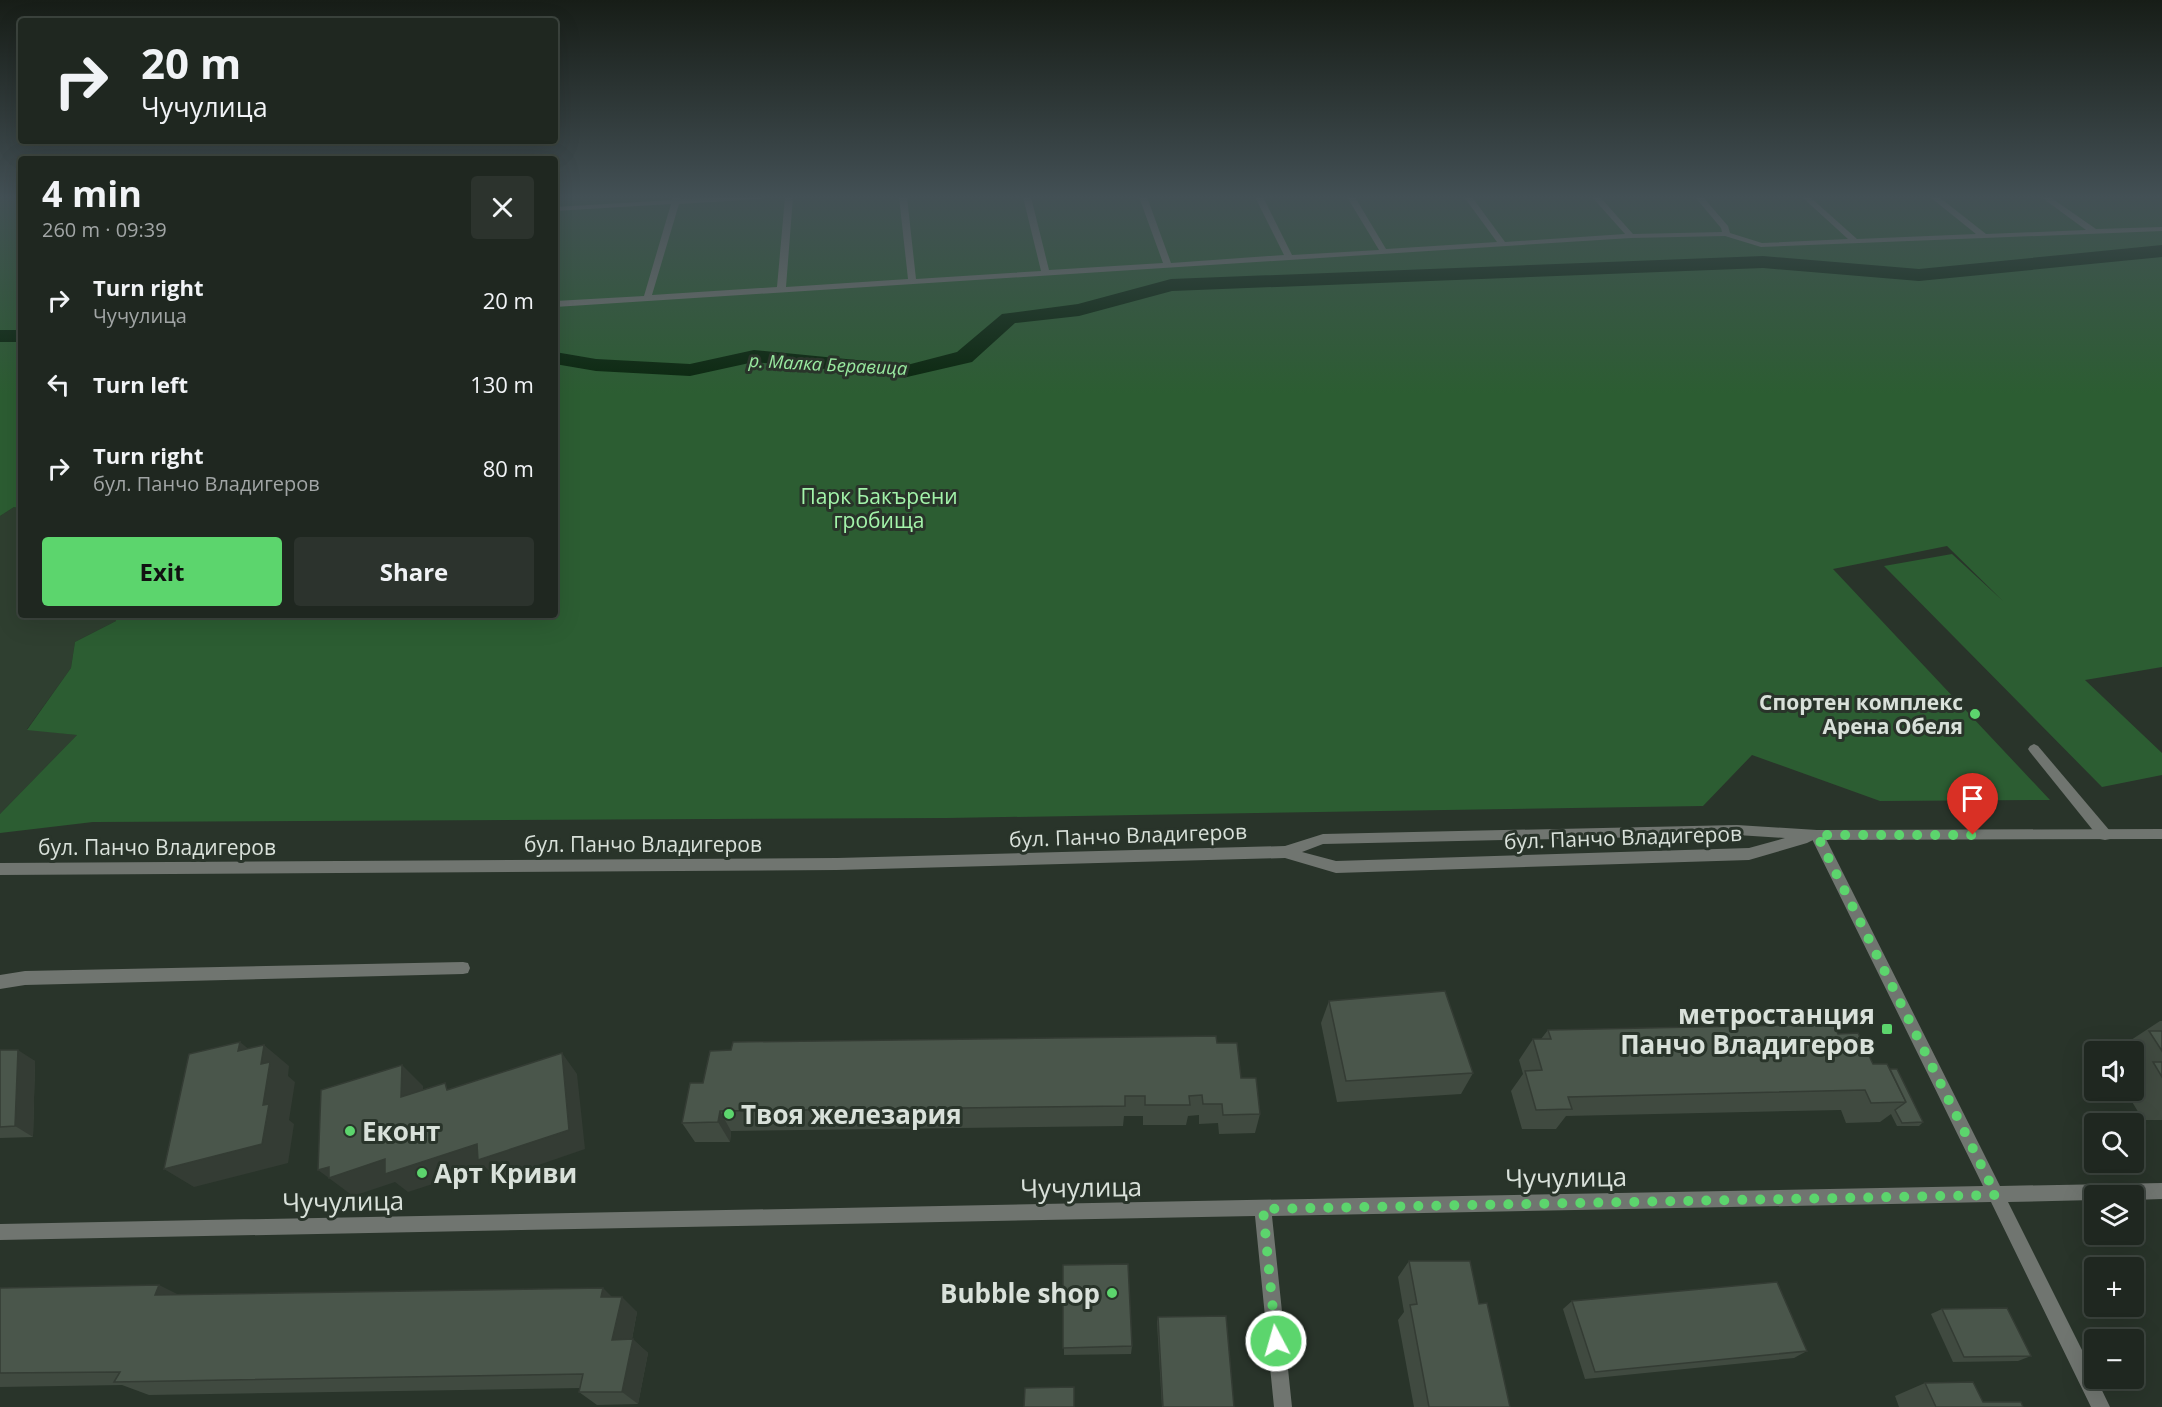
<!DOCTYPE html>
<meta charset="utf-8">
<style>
:root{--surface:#1f2720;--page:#2c332d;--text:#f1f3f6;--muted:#a1a5a5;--line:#3c443e;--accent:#5cd56d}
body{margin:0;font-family:"Open Sans",sans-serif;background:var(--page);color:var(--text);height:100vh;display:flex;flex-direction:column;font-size:22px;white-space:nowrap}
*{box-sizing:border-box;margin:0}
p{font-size:20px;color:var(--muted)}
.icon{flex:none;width:33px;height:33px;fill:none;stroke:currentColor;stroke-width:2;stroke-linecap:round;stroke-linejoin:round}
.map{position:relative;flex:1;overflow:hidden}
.panel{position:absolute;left:18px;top:156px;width:540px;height:462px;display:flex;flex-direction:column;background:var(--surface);border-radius:6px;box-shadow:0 6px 24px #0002,0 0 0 2px var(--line)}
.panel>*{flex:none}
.hud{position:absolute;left:18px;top:18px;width:540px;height:126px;border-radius:6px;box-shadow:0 6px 24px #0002,0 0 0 2px var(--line);background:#1f2720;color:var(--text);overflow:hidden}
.buttons{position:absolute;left:2084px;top:1041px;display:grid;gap:12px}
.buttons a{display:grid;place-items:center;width:60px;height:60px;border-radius:6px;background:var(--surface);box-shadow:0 6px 24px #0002,0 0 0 2px var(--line);font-size:30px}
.pin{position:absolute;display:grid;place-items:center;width:51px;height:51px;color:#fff;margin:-62px -26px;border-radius:50% 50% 50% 0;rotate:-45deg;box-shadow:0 0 6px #0007}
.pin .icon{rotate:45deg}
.me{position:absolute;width:66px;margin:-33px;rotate:354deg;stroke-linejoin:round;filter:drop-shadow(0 0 4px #0008)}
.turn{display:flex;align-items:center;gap:21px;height:126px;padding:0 24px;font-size:27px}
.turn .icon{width:78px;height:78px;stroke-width:2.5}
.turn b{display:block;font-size:42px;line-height:51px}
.round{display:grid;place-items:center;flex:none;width:63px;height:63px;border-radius:6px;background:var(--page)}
.overview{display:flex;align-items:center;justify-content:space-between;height:102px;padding:0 24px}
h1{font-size:36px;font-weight:700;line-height:45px}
.primary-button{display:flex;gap:12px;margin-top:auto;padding:12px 24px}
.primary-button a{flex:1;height:69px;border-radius:6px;background:var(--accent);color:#111;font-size:24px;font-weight:700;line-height:69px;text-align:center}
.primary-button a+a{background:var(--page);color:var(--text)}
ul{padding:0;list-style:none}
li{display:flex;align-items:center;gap:18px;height:84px;padding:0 24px}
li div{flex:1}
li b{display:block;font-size:22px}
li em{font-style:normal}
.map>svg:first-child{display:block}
.built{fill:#2f3f30}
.green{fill:#2c5d32}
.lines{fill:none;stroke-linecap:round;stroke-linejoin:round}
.canal{fill:#09270d;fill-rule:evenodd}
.service{fill:#707570;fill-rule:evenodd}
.minor{fill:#707570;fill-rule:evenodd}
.tertiary{fill:#707570;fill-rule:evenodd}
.wall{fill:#404a40}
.shaded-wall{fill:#343c34}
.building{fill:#4a564b;stroke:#343c34;stroke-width:1.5}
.route{stroke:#5cd56d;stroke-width:10;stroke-dasharray:0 18}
.poi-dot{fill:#5cd56d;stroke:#29342a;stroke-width:2}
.labels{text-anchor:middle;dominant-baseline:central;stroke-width:6;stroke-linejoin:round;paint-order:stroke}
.far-water-label{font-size:18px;font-style:italic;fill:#99eaa0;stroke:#29342a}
.park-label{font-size:21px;fill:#a3f4aa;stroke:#29342a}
.poi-label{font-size:21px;font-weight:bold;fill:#d9e1da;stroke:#29342a;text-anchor:end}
.street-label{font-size:21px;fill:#d9e1da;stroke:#29342a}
.near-poi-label{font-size:26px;font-weight:bold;fill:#d9e1da;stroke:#29342a;text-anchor:start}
.near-street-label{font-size:26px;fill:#d9e1da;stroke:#29342a}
</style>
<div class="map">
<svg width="2162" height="1407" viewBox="0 0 2162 1407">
<rect width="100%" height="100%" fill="#29342a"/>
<!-- built -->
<path class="built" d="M14,507L21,509V615H116V621L75,642L71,668L27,729L77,735L0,814V516Z"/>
<!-- green -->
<g class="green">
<path d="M0,197H21V509L14,507L0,516Z"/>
<path d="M555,197H2162V667L2085,680L2162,753V775L2102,787L1884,566L1952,554L2003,601L1947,546L1833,569L2050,800L1880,801L1752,755L1703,806L947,818L93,822L0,833V814L77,735L27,730L71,668L75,642L116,621V615H555Z"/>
</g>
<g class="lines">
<!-- canal -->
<g class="canal">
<path d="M2162,245V257L1919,281L1763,268L1172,291L1079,316L1015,323L972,362L907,377L754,362L690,376L596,371L555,364V352L596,359L690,364L754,350L907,365L957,352L1002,314L1078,304L1171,279L1763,256L1919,269Z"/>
<rect x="0" y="330" width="21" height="12"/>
</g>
<!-- service -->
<g class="service">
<path d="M673,197H681L680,199L764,197L760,199L679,204L652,295L777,287L785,197H793L786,287L908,279L899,197H907L916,279L1041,271L1023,197H1031L1049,270L1163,263L1139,197H1147L1171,263L1284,255L1255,197H1263L1292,255L1379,250L1347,197H1355L1386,249L1497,242L1464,197H1472L1505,242L1625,234L1592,197H1600L1633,234L1722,232L1721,228L1695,197H1703L1728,226L1730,233L1762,243L1848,239L1802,197H1810L1857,239L1976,234L1930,197H1939L1986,234L2086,230L2041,197H2050L2096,229L2162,227V231L1761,247L1725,236L1631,238L555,307V301L644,296L671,204L555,211V207L672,200Z"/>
<path d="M2034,744L2038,746L2110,831L2112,835L2110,839L2105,840L2100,839L2030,752L2028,749L2030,746Z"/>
</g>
<!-- minor -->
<g class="minor">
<path d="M1817,830L1822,831L2000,1186L2162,1183V1199L2133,1200V1196H2094V1200L2008,1202L2094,1374V1378H2096L2110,1407H2091L1991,1202L1272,1216L1292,1407H1274L1255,1216L0,1240V1224L1983,1186L1810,835L1812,831Z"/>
<path d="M463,962L468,963L470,968L468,973L463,974L25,985L0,989V975L25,971Z"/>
</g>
<!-- tertiary -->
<path class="tertiary" d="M1737,825L1817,830L2162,829V839L1813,840L1807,843L1749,860L1336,873L1285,858L837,870L0,875V863L837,858L1285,846L1323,834ZM1737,835L1785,838L1749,848L1336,861L1302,852L1323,844Z"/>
</g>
<!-- wall -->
<g class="wall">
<path d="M1329,1001L1473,1073L1461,1094L1337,1102L1321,1023Z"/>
<path d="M2160,1021H2162V1120H2143L2125,1090H2133V1052H2118L2129,1044L2128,1042Z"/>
<path d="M1548,1030L1838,1034L1873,1064L1890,1069L1923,1122L1919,1126H1897L1891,1114L1880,1122L1846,1123L1841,1110L1566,1116L1556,1129H1522L1511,1091L1523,1074L1519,1060L1533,1039H1541Z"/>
<path d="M1217,1043L1241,1078L1260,1114L1255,1133L1219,1134L1218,1123L1199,1124V1115L1188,1116L1186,1125H1143V1116H1124L1123,1126L731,1131L730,1142H695L682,1123L703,1083Z"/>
<path d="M0,1050L35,1061L33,1137L0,1138Z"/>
<path d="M1409,1261L1479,1304L1510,1407H1414L1398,1320L1404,1312L1398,1277Z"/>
<path d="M1063,1265L1132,1346L1131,1354L1064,1355Z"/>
<path d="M0,1288L179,1295L612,1297L637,1312L632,1339L648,1353L638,1404L597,1405L579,1392L580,1388L149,1395L122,1385L0,1387Z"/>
<path d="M1572,1301L1807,1351L1794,1358L1585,1379L1563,1309Z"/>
<path d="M1942,1309L2031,1356L2018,1361L1953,1362L1931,1314Z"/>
<path d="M1158,1317L1234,1407H1162L1157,1322Z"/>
<path d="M1925,1383L1983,1402L2023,1407H1899L1895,1396Z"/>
</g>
<!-- shaded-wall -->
<g class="shaded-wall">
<path d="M240,1042L262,1060L264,1045L289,1066L288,1076L295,1082L289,1120L294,1124L288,1163L194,1187L164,1169L238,1051Z"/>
<path d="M18,1050L35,1061L33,1137L15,1126Z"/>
<path d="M562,1053L577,1074L585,1149L498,1179L485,1167L408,1192L395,1182L353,1196L318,1170Z"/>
<path d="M402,1065L423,1086V1117L401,1097Z"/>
<path d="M720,1111L731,1131L730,1142L718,1122Z"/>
<path d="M159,1285L191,1301L155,1295Z"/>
<path d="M603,1288L619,1304L601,1297Z"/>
<path d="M622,1297L637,1312L629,1354L612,1340Z"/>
<path d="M633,1339L648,1353L638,1404L622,1392Z"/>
</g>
<!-- building -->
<g class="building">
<path d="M1445,991L1473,1073L1346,1081L1329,1001Z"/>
<path d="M1834,1024L1838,1034L1858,1033L1873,1064H1887L1906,1102L1871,1103L1865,1090L1568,1097L1572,1109L1536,1110L1525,1071L1542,1070L1533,1039H1551L1548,1030Z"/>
<path d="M2149,1031H2162V1051Z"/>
<path d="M1216,1036L1217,1043H1237L1241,1078H1256L1260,1114L1223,1115L1222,1104H1203L1202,1095L1189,1096L1190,1105H1145V1096H1125V1106L720,1111L718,1122L682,1123L690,1083H703L710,1051L731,1050L733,1042Z"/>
<path d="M240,1042L238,1051L264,1045L261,1064L270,1062L263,1105L269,1104L262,1144L164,1169L189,1054Z"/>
<path d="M0,1050H18L15,1126L0,1127Z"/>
<path d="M562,1053L569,1130L478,1160L477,1144L385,1174V1159L329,1178V1167L318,1170L321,1090L402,1065L401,1097L445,1083L447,1090Z"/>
<path d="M2153,1062H2162V1077Z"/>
<path d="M1890,1069H1897L1923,1122L1902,1123L1895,1110L1906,1102Z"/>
<path d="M1409,1261H1470L1479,1304L1487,1303L1510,1407H1429L1410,1305L1417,1304Z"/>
<path d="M1128,1264L1132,1346L1063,1348V1265Z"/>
<path d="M1777,1282L1807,1351L1595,1372L1572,1301Z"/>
<path d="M159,1285L155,1295L603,1288L601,1297H622L612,1340L633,1339L622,1392H579L583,1374L114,1382L120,1372L0,1373V1288Z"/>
<path d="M2007,1308L2031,1356L1964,1357L1942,1309Z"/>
<path d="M1226,1316L1234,1407H1163L1158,1317Z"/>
<path d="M1973,1382L1983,1402H2021L2023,1407H1936L1925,1383Z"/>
<path d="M1074,1387V1407H1024L1025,1388Z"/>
</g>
<!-- sky -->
<linearGradient id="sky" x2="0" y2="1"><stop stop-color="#171d17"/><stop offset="0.5" stop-color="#435055"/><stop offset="1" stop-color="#435055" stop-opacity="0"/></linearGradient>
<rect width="2162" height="394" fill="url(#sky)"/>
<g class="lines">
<!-- route -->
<path class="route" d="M1276,1341L1263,1209L1996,1195L1817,835H1973"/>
</g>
<!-- markers -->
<g class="poi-dot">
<circle cx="1975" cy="714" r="6"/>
<rect x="1881" y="1023" width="12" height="12" rx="3"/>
<circle cx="729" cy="1114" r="6"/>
<circle cx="350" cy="1131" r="6"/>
<circle cx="422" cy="1173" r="6"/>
<circle cx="1112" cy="1293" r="6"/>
</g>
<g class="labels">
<!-- far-water labels -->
<g class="far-water-label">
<text transform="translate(828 364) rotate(3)">р. Малка Беравица</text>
</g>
<!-- park labels -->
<g class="park-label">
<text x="879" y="496">Парк Бакърени<tspan x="879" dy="24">гробища</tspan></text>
</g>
<!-- poi labels -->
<g class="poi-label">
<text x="1963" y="702">Спортен комплекс<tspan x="1963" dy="24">Арена Обеля</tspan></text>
</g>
<!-- street labels -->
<g class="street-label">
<text transform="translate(1128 835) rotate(-2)">бул. Панчо Владигеров</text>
<text transform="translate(1623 837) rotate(-2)">бул. Панчо Владигеров</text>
<text x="643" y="844">бул. Панчо Владигеров</text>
<text x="157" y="847">бул. Панчо Владигеров</text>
</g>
<!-- near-poi labels -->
<g class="near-poi-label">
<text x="1875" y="1014" text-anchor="end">метростанция<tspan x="1875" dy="30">Панчо Владигеров</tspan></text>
<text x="741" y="1114">Твоя железария</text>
<text x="362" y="1131">Еконт</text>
<text x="434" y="1173">Арт Криви</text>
<text x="1100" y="1293" text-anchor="end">Bubble shop</text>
</g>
<!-- near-street labels -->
<g class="near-street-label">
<text transform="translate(1566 1177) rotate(-1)">Чучулица</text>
<text transform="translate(1081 1187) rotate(-1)">Чучулица</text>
<text transform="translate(343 1201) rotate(-1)">Чучулица</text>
</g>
</g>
</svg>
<div class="buttons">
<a><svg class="icon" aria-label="sound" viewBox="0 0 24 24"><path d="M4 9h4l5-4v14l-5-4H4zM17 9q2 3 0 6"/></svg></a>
<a><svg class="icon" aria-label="search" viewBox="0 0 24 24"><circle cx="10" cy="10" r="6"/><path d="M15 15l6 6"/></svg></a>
<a><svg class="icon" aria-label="layers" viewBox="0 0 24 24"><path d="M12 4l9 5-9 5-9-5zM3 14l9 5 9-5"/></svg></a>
<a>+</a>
<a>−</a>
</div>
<div class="pin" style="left:1973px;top:835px;background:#d93025"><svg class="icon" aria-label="arrive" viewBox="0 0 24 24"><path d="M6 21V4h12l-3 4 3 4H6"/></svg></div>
<svg class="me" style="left:1276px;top:1341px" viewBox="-20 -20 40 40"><circle r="17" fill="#5cd56d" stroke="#fff" stroke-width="3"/><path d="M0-11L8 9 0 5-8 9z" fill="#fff"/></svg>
<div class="hud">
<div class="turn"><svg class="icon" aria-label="right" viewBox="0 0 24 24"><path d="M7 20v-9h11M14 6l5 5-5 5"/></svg><div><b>20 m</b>Чучулица</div></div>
</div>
<section class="panel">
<div class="overview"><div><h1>4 min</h1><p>260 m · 09:39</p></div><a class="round"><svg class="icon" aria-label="close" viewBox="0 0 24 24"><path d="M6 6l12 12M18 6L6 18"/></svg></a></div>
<ul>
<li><svg class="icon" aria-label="right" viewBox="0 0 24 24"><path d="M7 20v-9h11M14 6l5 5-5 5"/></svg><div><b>Turn right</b><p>Чучулица</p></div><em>20 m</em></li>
<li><svg class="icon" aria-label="left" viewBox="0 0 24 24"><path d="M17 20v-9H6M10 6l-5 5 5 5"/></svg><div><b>Turn left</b></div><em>130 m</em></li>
<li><svg class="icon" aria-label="right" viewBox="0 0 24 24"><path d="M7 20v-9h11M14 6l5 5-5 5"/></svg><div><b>Turn right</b><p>бул. Панчо Владигеров</p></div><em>80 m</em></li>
</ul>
<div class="primary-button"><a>Exit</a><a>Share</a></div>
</section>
</div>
